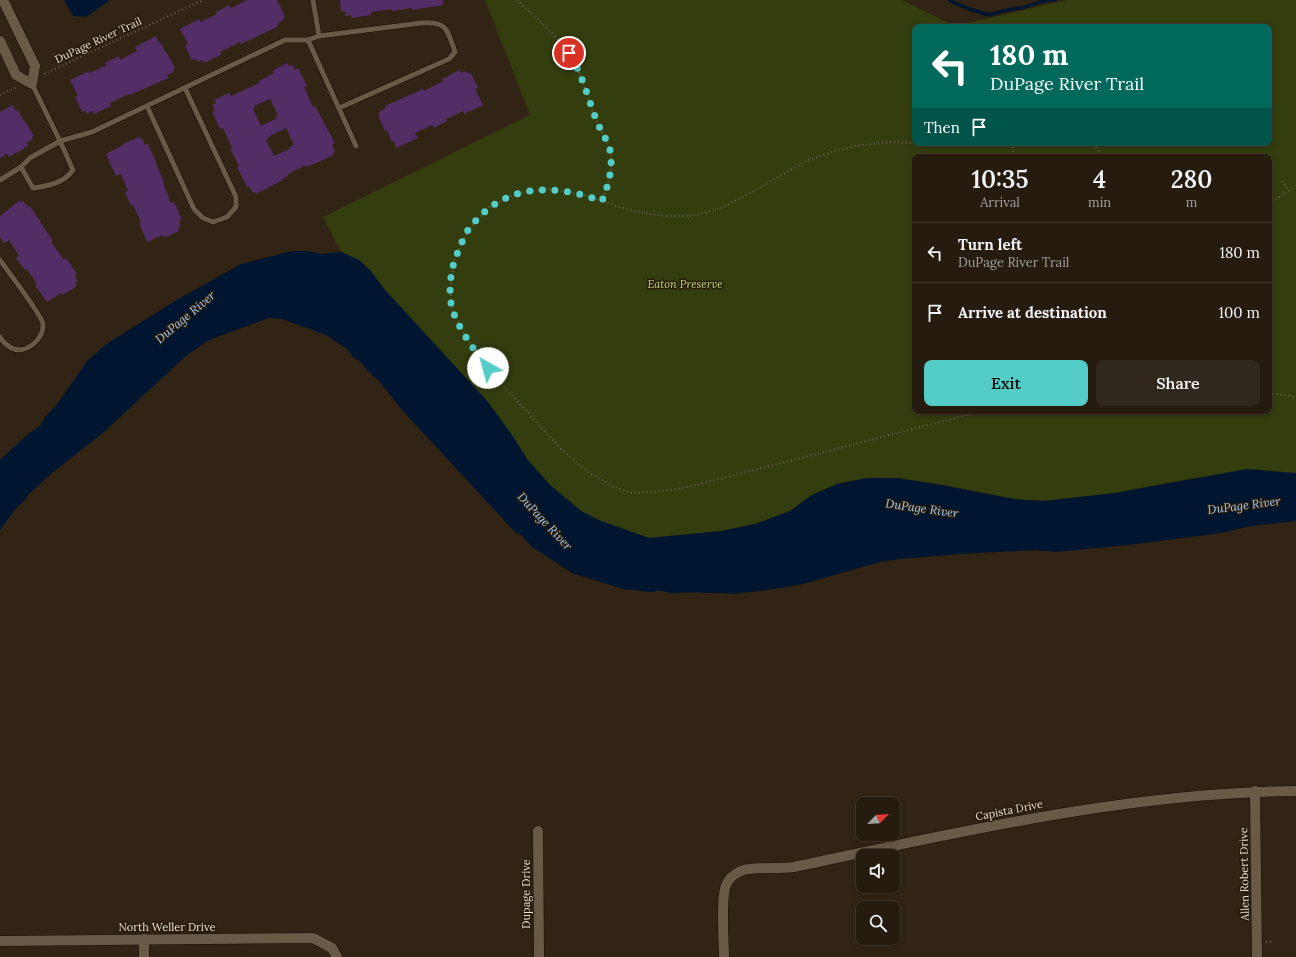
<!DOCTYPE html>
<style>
:root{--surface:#251b0f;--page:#31281d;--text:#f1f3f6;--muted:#a3a19e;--line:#42392f;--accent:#54cdc8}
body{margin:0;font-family:Lora,serif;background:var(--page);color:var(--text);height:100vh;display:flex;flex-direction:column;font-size:15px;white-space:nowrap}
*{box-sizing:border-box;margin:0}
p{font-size:13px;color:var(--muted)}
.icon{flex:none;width:22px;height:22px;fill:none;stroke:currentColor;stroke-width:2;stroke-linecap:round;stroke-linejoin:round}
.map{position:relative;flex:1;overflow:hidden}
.sheet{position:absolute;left:912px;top:154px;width:360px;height:260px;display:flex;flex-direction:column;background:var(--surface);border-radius:8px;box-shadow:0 2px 6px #0003,0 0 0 1px var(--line)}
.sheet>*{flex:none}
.guide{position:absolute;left:912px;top:24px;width:360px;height:122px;border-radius:8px;box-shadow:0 2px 6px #0003,0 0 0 1px var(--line);background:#00695c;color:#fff;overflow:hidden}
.needle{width:26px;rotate:66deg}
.tools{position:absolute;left:856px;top:797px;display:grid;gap:8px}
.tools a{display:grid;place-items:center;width:44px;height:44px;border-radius:8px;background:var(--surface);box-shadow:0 2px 6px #0003,0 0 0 1px var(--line);font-size:20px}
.pin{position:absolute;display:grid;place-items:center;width:34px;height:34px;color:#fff;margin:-17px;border:2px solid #fff;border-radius:50%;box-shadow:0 1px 4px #0007}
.me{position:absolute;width:44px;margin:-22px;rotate:322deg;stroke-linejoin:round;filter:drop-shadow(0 0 3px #0008)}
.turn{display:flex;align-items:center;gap:14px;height:84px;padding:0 12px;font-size:18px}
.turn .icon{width:52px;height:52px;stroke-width:2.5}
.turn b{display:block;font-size:28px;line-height:34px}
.then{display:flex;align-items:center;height:38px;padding:0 12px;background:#0003;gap:8px;font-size:15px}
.eta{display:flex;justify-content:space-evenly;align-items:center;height:68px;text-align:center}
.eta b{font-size:24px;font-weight:600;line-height:28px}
.primary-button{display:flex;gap:8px;margin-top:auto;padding:8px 12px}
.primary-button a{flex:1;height:46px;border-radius:8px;background:var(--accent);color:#111;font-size:16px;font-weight:600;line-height:46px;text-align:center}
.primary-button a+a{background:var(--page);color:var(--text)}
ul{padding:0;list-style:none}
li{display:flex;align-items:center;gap:12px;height:60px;padding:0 12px;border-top:1px solid var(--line)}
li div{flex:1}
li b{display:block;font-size:15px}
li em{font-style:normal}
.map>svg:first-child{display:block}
.green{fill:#333d0e;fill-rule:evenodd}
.water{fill:#001630}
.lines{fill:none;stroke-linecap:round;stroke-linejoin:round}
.stream{stroke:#001630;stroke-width:3.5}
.building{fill:#532d66;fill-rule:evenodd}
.service-casing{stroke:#190d01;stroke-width:6}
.minor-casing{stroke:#190d01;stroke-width:11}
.path{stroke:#6f6355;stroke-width:2;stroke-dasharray:1 3;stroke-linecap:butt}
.service{stroke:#695a48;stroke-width:5}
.minor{stroke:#695a48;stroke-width:10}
.route{stroke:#54cdc8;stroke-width:7;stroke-dasharray:0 12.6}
.labels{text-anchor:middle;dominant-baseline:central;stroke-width:3;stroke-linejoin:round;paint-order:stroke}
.street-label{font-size:11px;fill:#e8dfd5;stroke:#271b0b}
.park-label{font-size:11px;font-style:italic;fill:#c1dc74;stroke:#271b0b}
.water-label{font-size:12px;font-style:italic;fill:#9ecaf8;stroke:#271b0b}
</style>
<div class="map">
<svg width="1296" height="957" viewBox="0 0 1296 957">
<rect width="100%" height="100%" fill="#312414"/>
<!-- green -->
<path class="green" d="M485,0H902L955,26L1067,0H1296V473L1277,472L1194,478L1115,493L1044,501L1014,499L942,485L897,478H867L837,484L812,495L790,511L755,524L721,531L649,538L601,521L581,511L550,485L527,459L512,435L488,402L385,290L370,270L358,260L341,252L323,217L530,115ZM915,27H1269V143H915ZM915,157H1269V411H915Z"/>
<!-- water -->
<g class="water">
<path d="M64,0H110L86,17L73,16Z"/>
<path d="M292,251H307L321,254L341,252L359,260L370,270L385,290L488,402L512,435L527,459L550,485L581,511L601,521L649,538L721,531L755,524L790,511L812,495L837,484L867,478H897L942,485L1014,499L1044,501L1115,493L1247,469L1296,473V521L1251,526L1221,533L1128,545L1055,552C1049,550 1043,552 1037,550L958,554L900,559L880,562L803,584L781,588L733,594C728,593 724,593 718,593C703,593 689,592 675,593C669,594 663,590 656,591C654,591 653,592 650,592C642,592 634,589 626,590L572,573L531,546L521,535L515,532L402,410L380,382L368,371L360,361L354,358L348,350L326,335L282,319L269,318L209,340L187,355L105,431L52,473L28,495L25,500L16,508L0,530V460L28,434L40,426L45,417L58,403L88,360L108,343L175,301L241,264Z"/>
</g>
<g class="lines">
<!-- stream -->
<path class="stream" d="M949,0L964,7L988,15L1012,9L1021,8L1047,0H1055"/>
</g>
<!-- building -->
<g class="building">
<path d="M247,0H277L285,17L283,18L284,20L277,24L279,26L241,44L240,42L220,52L222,54L204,63L202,60L197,62L196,59L192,60L185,46L188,44L180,29L199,19L200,22L217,14L216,12L229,5L231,8Z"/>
<path d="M340,0H443V5L412,10V8L392,11V9L371,12V15L352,18L351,15L345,16V11L341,12Z"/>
<path d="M156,36L159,43L160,42L166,53H167L175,68L173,70L174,72L167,75L168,78L130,95L129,94L110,103L111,106L94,114L92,111L87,114L85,110L82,112L75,97L78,96L70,80L89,71L90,73L107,65L105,63L119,56L120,60L137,51L135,47Z"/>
<path d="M287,63L289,66L293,65L295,70L298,68L307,86L304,87L313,107L315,106L335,143L332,144L335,152L333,153L334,155L307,167L306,165L288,174V176L282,179L283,180L256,194L255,192L253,193L249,186L247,187L237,167L239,166L230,149L232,148L223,128L220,129L212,112L215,110L212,105L216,103L214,100L229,93L231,96L259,83V81L274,73L273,70ZM270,99L278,115L276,116L277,118L261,126L253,109L255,108L254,106ZM286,128L294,145L289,147L290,149L274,156L266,140L269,138L268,137Z"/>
<path d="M460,70L461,73L466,71L468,74L471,73L478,88L475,89L483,105L464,114L463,111L446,119L447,121L434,128L432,125L415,133L418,138L396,148L394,141L392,142L387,130L385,131L378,115L380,114L379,112L386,108L385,106L423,89L424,91L443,81L442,79Z"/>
<path d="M13,105L16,111L18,110L24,121H25L34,136L32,137L33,139L26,143L28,146L9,157L7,154L0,158V112Z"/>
<path d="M139,137L140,139L142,138L145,145L148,144L157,164H156L164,182L163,183L171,203L174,202L182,220L179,221L181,226L178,228L179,231L164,238L163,235L147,242L139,223L141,222L133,205L131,206L125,192L128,191L121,174L116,176L106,154L123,145V144Z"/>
<path d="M20,200L21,203L23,201L28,207L30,206L53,241L51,242L64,260L66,258L77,274L75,276L78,281L75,283L77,286L63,295L61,293L47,302L35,285L37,284L27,269L25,270L16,258L19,256L9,240L4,243L0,237V216Z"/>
</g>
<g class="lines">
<!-- service casing -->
<g class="service-casing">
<g id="service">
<path d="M313,0L319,36"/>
<path d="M32,84L60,141L30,158L21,167L33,188C48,186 64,183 73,170L60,141L92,132L285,40H308"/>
<path d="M147,106L194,209L203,218L213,222L227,217L236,207V197L185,88"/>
<path d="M339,108L449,59L455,52C447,29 447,21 421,23L319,36L308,40L356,146"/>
<path d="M0,180L21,167"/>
<path d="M0,260C7,270 42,315 43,324C44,338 28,353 14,349C9,347 3,342 0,337"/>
</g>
</g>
<!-- minor casing -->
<g class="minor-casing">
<g id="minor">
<path d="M0,41L16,75L32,84L35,66L3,0"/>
<path d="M1255,791L1257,957"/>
<path d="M538,831L539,957"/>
<path d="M144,939V957"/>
<path d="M0,941L313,938L332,948L337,957"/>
<path d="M724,957C724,941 720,895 727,883C731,875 742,869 750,869C764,867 779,869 794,867C960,832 1125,793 1296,791"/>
</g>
</g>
<!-- path -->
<g class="path">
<path d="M517,0C532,15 550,29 563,45C583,69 586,99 599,126C603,135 609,143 611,154C613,170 608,186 602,201"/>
<path d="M44,74L203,0"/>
<path d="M0,95L17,87"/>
<path d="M915,143L890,142L860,145L831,152L806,161L747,195L721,208L692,216H663L629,210L581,194L548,189L518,193L489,207L468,231L454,260L450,291L453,313L472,347L496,378L561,449L588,472L612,486L632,493L663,491L692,486L983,411"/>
<path d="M919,143L940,145L968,143"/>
<path d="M1011,143L1015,157"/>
<path d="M1089,143L1096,148L1104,157"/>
<path d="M1282,181L1289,191"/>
<path d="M1269,204L1296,186"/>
<path d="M1269,393L1296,397"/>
<path d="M1266,942H1272"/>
</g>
<!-- service -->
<use href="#service" class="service"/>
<!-- minor -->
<use href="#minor" class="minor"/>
</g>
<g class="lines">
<!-- route -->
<path class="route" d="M488,368C475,351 462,334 454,314C447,297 450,268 458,252C461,245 464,236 468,230C503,183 551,183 602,201C608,186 612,172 611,156C610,144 603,135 598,124C588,100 583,75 569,53"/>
</g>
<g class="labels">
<!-- street labels -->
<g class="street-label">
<text transform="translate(98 40) rotate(-25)">DuPage River Trail</text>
<text transform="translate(1009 810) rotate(-11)">Capista Drive</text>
<text transform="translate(1244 874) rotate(-91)">Allen Robert Drive</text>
<text transform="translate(526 894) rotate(-90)">Dupage Drive</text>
<text x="167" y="927">North Weller Drive</text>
</g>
<!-- park labels -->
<g class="park-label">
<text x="685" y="284">Eaton Preserve</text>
</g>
<!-- water labels -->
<g class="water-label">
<text transform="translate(185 317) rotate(-40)">DuPage River</text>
<text transform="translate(1244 505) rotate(-7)">DuPage River</text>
<text transform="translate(922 508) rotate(8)">DuPage River</text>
<text transform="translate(545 521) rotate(47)">DuPage River</text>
</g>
</g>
</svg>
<div class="tools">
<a><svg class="needle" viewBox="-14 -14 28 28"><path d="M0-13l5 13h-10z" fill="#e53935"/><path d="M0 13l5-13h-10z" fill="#a3a19e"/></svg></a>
<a><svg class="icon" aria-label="sound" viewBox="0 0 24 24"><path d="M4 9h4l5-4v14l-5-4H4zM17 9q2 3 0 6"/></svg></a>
<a><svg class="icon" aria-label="search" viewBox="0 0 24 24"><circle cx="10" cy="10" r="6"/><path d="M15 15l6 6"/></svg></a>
</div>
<div class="pin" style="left:569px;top:53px;background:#d93025"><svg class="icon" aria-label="arrive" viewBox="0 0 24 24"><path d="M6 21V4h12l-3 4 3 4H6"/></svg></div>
<svg class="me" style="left:488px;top:368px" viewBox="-20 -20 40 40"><circle r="19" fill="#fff"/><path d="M0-13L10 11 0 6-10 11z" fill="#54cdc8"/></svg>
<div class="guide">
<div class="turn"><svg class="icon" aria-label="left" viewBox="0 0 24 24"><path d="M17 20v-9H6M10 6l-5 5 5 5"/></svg><div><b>180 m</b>DuPage River Trail</div></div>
<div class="then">Then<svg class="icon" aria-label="arrive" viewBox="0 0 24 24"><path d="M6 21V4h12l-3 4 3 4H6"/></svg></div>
</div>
<section class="sheet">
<div class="eta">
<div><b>10:35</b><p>Arrival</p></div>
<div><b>4</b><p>min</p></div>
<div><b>280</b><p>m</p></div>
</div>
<ul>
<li><svg class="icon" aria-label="left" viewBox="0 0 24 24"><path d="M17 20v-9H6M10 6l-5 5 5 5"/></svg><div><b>Turn left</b><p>DuPage River Trail</p></div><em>180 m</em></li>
<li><svg class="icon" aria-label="arrive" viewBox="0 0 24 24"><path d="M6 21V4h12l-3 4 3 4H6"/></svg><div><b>Arrive at destination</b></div><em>100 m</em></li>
</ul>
<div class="primary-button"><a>Exit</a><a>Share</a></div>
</section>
</div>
